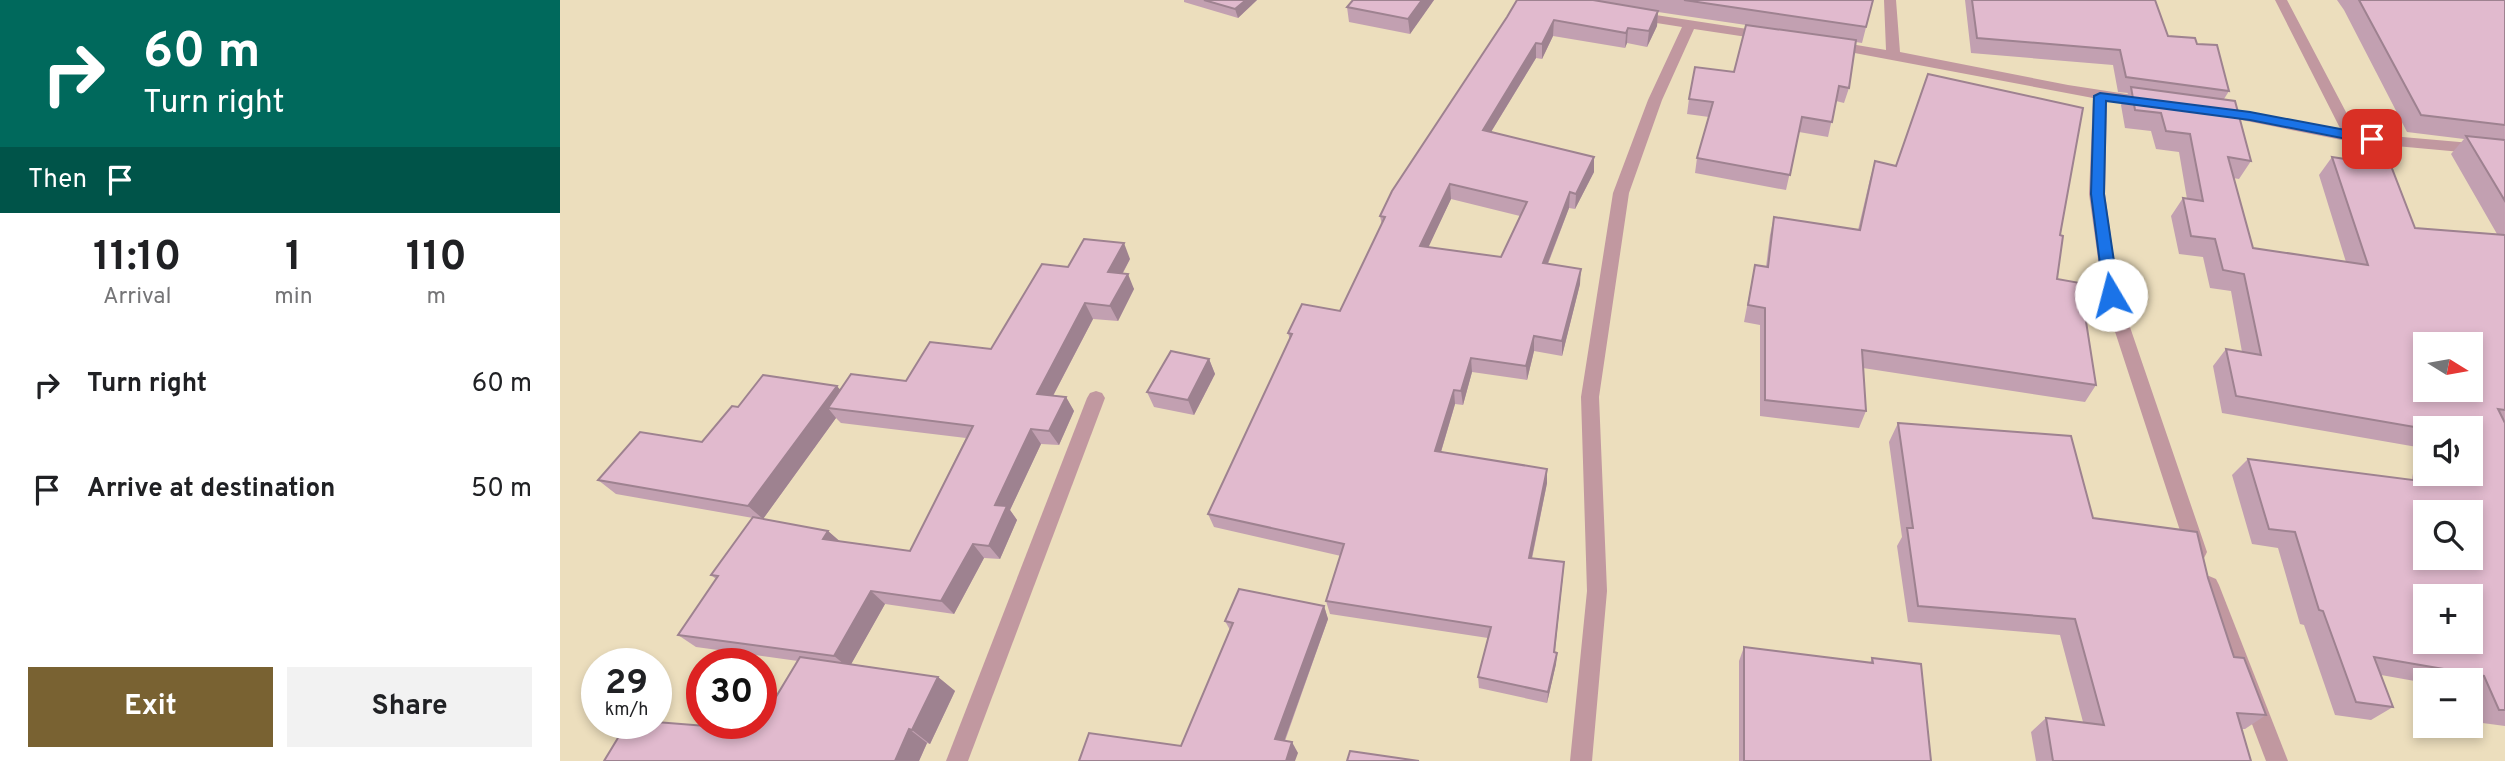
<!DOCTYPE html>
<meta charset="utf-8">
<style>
:root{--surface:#fff;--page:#f2f2f2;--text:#202124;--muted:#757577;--accent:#796232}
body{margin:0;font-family:Overpass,sans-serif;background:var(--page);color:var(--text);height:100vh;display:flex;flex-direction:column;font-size:26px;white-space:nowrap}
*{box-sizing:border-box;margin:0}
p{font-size:23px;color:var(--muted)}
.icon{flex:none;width:38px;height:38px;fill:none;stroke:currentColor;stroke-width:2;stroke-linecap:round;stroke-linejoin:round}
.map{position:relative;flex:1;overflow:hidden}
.side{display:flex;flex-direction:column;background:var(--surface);width:560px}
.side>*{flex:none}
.banner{background:#00695c;color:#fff;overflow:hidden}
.needle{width:46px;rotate:101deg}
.fabs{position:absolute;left:1853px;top:332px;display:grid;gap:14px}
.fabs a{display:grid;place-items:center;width:70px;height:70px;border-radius:0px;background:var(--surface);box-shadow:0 4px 10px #0003;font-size:35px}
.speed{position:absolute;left:21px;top:648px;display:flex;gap:14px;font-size:35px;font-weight:700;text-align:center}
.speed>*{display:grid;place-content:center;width:91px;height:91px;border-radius:50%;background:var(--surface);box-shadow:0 4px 10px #0003;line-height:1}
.speed small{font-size:18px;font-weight:400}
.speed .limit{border:10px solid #d22;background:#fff;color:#111}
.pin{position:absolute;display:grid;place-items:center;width:60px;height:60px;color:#fff;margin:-30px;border-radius:14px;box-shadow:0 4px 10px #0006}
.me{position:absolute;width:77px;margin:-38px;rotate:352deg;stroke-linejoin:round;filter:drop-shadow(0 0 5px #0008)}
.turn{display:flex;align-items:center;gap:24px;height:147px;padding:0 28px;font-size:32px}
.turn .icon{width:91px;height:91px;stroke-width:2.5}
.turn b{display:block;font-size:49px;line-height:60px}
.then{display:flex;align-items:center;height:66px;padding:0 28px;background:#0003;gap:14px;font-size:26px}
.eta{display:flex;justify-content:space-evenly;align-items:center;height:119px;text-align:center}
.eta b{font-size:42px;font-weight:700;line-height:49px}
.action{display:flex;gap:14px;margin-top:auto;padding:14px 28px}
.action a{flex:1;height:80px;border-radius:0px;background:var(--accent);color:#fff;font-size:28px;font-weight:700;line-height:80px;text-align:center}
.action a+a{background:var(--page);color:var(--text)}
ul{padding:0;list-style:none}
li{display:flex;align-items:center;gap:21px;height:105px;padding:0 28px}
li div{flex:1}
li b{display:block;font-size:26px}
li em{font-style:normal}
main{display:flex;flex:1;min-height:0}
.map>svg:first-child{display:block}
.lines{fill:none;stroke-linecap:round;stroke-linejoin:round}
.minor{fill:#c198a0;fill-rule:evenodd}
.wall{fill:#c2a0b1;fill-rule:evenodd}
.shaded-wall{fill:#9e8290}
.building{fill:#e1bace;stroke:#9e8290;stroke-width:2;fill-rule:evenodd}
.route{fill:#1a73e8;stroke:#114b97;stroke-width:2}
</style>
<main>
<section class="side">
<div class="banner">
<div class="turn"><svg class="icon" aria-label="right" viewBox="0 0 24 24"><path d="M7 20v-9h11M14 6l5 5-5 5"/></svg><div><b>60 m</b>Turn right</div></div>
<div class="then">Then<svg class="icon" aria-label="arrive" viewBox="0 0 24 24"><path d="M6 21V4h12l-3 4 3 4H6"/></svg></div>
</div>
<div class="eta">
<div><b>11:10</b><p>Arrival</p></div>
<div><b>1</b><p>min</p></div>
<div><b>110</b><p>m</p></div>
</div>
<ul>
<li><svg class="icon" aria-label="right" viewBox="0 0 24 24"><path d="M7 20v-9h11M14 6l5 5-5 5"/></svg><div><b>Turn right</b></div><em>60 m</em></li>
<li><svg class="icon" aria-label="arrive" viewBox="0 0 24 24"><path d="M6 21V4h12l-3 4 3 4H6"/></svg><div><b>Arrive at destination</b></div><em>50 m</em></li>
</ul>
<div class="action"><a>Exit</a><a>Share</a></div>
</section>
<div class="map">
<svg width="1945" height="761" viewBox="0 0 1945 761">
<rect width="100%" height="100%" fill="#ecdebd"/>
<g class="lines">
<!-- minor -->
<g class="minor">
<path d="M1324,0H1336L1340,52L1508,85L1586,97L1593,101L1586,105L1547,100L1545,194L1559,295L1647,552L1644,558L1637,561L1630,558L1627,552L1543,295L1529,194L1533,98L1268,48L1266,45L1273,41L1326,50Z"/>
<path d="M1715,0H1727L1797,133L1945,146V156L1792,142L1651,114V108L1656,107L1781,130Z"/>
<path d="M1076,12L1207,32L1214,36L1207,40L1134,29L1102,100L1069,193L1039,397L1047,591L1032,761H1010L1027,591L1021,397L1053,193L1088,100L1122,27L1071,19L1070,16Z"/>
<path d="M536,391L542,393L545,398L408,761H386L527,398L530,393Z"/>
<path d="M1649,576L1656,579L1659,585L1728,761H1706L1639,585L1642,579Z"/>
</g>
</g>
<!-- wall -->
<g class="wall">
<path d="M624,0H697L678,18L624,2Z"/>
<path d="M791,0H874L850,34L789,22L787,7L793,0Z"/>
<path d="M957,0H1313L1302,43L1296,42L1289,88L1284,103L1276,101L1268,137L1239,132L1226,190L1135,173L1137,158L1149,117L1127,114L1129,99L1174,72L1186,25L1098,12L1097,26L1087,47L1067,43L1065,48L993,36L982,59L976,58L931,132L1034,172L1015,209L1009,208L988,264L1020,284L1002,356L974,351L967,380L912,372L903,405L895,404L881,452L987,483L972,559L1004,562L995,652L997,653L996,664L987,703L919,688L918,677L928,638L770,614L766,601L781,556L654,527L648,514L730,340L728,333L780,311L822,225L820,216L947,17ZM891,199L960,216L941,257L868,247Z"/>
<path d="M1405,0H1595L1608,36L1637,44L1669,91L1664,99L1691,161L1679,179L1673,178L1693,248L1786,262L1759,175L1772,157L1855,228L1937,234L1891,154L1904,139L1847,132L1784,10L1777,0H1945V726L1915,722L1911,714V681H1866V683L1821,675L1833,707L1811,720L1775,715L1744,625L1740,624L1718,548L1692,544L1672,475L1688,459L1852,480L1857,447L1662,413L1653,366L1666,349L1682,352L1671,291L1650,288L1643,257L1619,254L1611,216L1623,198L1627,199L1619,152L1596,149L1591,131L1565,128L1561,105L1568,93L1558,92L1553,65L1411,53ZM1866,429H1911V474H1866Z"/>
<path d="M1315,161L1500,235L1497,279L1536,385L1525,402L1303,368L1306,411L1299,428L1200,416V325L1184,322L1195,265L1206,267L1210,235L1214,217L1298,230L1310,179Z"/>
<path d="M570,259L563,273L574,289L558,321L533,319L493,396L506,397L514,411L499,445L481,444L450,510L457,520L440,559L424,558L394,614L325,604L291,664L378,677L395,691L370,744L367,743L359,761H44L196,730L238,661L136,647L118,635L156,579L151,575L193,518L56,494L38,480L142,442L178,407L280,390L346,381L431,349ZM276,418L281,423L406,438L350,551L280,542L268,531L203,519Z"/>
<path d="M649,359L655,374L634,415L594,407L587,392Z"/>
<path d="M1338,423L1533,518L1648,578L1674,657L1706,715L1685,729H1682L1691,761H1476L1471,732L1486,718L1523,722L1500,635L1348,622L1337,546L1342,537L1329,442Z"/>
<path d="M764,606L768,619L725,741L738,753L621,746L670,630L665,621Z"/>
<path d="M1184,647L1310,663L1312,658L1371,761H1179V661Z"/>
</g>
<!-- shaded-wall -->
<g class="shaded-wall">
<path d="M686,0H697L678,18L675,9Z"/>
<path d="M862,0H874L850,34L848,19Z"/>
<path d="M1098,11L1097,26L1087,47L1089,31Z"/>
<path d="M994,20L993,36L982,59V44Z"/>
<path d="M1068,28L1067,43L1065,48L1066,33Z"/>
<path d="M976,43V58L923,145V130Z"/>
<path d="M1034,157V172L1015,209L1016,194Z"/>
<path d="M890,184L891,199L862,261L860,246Z"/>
<path d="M1010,192L1009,208L982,278L983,263Z"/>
<path d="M564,243L570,259L555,287L548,272Z"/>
<path d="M1021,269L1020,284L1002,356V341Z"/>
<path d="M568,274L574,289L558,321L550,306Z"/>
<path d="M525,303L533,319L486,409L477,394Z"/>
<path d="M974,336V351L967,380L966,366Z"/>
<path d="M911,358L912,372L903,405L901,391Z"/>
<path d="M649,359L655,374L634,415L628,400Z"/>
<path d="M277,386L289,400L268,408L276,418L203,519L188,506Z"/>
<path d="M894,390L895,404L877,465L875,451Z"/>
<path d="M506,397L514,411L499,445L489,431Z"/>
<path d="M471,429L481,444L450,510L457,520L440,559L429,546L435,505Z"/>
<path d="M987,469V483L969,571V558Z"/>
<path d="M268,531L283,544L263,539Z"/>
<path d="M413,544L424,558L394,614L381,601Z"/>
<path d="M1004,562L1003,575L993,664L994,652Z"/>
<path d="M311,591L325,604L289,668L274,656Z"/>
<path d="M764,606L768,619L721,750L715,739Z"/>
<path d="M997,653L996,664L987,703L988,692Z"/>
<path d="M378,677L395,691L370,744L352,730Z"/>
<path d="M349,729L367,743L359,761H335Z"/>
<path d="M732,742L738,753L735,761H726Z"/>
</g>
<!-- building -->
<g class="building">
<path d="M644,0H686L675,9Z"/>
<path d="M793,0H862L848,19L787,7Z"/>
<path d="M957,0H1033L1098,11L1089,31L1068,28L1066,33L994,20L982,44L976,43L923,130L1034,157L1016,194L1010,192L983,263L1021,269L1002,341L974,336L966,366L911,358L901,391L894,390L875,451L987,469L969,558L1004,562L994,652L997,653L988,692L918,677L931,627L766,601L784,544L648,514L732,334L728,333L742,304L780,311L825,217L820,216L832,191L947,17ZM890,184L967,202L941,257L860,246Z"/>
<path d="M1124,0H1313L1306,27Z"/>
<path d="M1412,0H1595L1608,36L1635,38L1637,44L1657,45L1669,91L1566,77L1560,50L1417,38Z"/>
<path d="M1799,0H1945V125L1861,115Z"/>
<path d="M1186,25L1296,40L1289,88L1279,86L1272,122L1242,117L1230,175L1137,158L1153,102L1129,99L1135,67L1174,72Z"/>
<path d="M1368,74L1523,108L1500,235L1503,236L1497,279L1520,283L1536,385L1302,350L1306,411L1205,400V308L1188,305L1195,265L1208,267L1214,217L1300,230L1315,161L1336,166Z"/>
<path d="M1571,87L1675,101L1691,161L1668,157L1693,248L1808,265L1772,157L1831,166L1855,228L1945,235V410L1938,409L1945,423V710H1939L1924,676L1814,657L1833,707L1796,702L1763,611L1759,610L1735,532L1709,529L1688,459L1868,482L1870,474H1911V429H1866L1676,396L1666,349L1701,355L1684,274L1663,270L1655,239L1631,236L1623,198L1643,201L1630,134L1606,131L1601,113L1575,110ZM1866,345H1911V390H1866ZM1866,513H1911V558H1866ZM1866,597H1911V642H1866Z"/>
<path d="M1906,136L1945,140V201Z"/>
<path d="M524,239L564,243L548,272L568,274L550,306L525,303L477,394L506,397L489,431L471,429L435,505L447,506L429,546L413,544L381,601L311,591L274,656L118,635L158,576L151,575L193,517L268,531L263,539L350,551L413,426L268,408L291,374L346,381L370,342L431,349L482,264L508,267Z"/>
<path d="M611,351L649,359L628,400L587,392Z"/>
<path d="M203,375L277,386L188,506L38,480L80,432L142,442L172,406L178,407Z"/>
<path d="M1338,423L1511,436L1533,518L1637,532L1648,578L1674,657L1684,658L1706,715L1677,713L1691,761H1493L1486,718L1544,725L1515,619L1358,606L1347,528H1353Z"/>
<path d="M679,589L764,606L715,739L732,742L726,761H519L529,733L621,746L673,623L665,621Z"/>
<path d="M1184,647L1313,663L1312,658L1361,664L1371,761H1184Z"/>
<path d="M240,657L378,677L352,730L349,729L335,761H44L67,723L96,722L196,730Z"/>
<path d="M790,751L859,761H787Z"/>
</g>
<!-- route -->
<path class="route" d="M1540,93L1690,112L1812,135L1819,139L1812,144L1690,120L1546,101L1544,194L1559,295L1551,301L1544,295L1531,194L1534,96Z"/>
</svg>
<div class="fabs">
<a><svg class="needle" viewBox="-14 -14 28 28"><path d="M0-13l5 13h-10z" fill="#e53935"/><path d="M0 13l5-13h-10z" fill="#757577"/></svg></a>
<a><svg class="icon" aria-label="sound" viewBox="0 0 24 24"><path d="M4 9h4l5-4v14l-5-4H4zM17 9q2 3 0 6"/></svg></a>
<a><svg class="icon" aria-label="search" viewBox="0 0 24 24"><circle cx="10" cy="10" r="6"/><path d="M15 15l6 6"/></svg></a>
<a>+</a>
<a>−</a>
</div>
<div class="speed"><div>29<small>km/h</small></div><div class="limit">30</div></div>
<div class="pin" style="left:1812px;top:139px;background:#d93025"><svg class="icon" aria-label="arrive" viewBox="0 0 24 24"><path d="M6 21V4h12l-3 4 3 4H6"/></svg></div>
<svg class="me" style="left:1551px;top:295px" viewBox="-20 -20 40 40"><circle r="19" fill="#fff"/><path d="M0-13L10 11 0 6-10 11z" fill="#1a73e8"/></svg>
</div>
</main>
